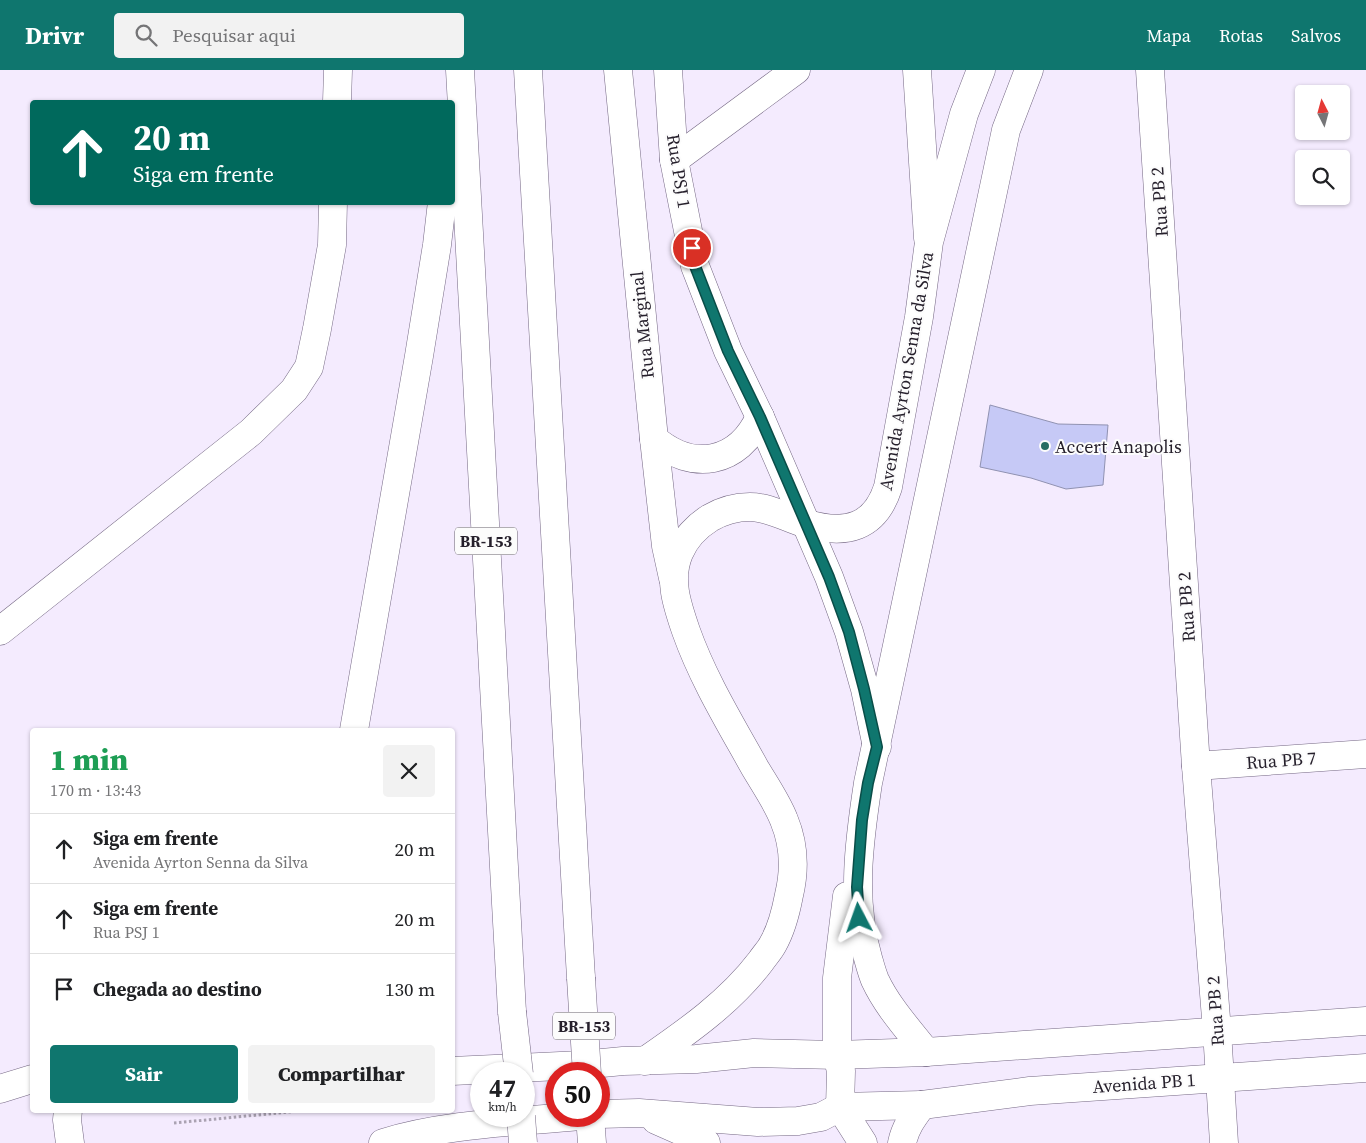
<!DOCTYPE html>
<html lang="pt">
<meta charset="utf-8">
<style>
:root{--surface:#fff;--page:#f2f2f2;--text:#202124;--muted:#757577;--line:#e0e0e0;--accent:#0f766e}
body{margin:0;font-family:"Source Serif 4",serif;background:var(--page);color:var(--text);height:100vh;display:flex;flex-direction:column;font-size:19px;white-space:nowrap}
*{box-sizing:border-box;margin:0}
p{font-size:16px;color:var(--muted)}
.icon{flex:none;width:28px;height:28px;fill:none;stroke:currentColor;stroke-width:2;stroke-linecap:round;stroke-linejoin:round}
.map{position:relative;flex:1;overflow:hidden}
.details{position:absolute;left:30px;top:658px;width:425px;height:385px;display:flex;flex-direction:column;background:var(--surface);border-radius:5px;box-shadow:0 1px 4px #0004}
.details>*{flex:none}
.guide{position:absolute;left:30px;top:30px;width:425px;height:105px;border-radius:5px;box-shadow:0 1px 4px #0004;background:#00695c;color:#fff;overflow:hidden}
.needle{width:32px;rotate:354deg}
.buttons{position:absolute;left:1295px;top:15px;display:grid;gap:10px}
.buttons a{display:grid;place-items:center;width:55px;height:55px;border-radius:5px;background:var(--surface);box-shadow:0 1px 4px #0004;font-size:25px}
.speed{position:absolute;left:470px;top:992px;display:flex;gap:10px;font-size:25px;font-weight:700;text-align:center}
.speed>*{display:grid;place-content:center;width:65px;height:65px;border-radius:50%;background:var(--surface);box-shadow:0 1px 4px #0004;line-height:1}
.speed small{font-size:12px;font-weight:400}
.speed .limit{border:8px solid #d22;background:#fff;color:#111}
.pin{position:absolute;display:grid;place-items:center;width:42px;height:42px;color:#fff;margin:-21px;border:2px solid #fff;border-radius:50%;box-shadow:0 1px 5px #0007}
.me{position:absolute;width:55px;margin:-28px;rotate:356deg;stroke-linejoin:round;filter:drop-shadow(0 0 4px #0008)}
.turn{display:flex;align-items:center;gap:18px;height:105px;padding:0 20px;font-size:22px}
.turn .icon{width:65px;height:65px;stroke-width:2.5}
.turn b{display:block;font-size:35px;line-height:42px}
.round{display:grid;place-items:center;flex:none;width:52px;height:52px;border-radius:5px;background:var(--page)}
.overview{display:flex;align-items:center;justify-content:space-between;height:85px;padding:0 20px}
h1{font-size:30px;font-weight:800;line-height:38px;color:#1e9e55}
.button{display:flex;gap:10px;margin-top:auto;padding:10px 20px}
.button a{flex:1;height:58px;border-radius:5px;background:var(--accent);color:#fff;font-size:20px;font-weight:800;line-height:58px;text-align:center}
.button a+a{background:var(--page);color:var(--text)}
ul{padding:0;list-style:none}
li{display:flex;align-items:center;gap:15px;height:70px;padding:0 20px;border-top:1px solid var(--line)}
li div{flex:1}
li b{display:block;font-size:19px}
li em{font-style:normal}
header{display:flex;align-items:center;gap:30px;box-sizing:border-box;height:70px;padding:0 25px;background:var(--accent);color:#fff}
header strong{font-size:24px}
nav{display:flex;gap:28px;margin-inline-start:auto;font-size:18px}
.search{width:350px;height:45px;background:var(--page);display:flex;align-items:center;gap:12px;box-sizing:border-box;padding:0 18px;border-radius:5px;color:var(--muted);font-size:19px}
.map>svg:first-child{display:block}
.building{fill:#c6c9f6;stroke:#9092b1}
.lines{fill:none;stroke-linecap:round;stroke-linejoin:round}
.minor-casing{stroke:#756884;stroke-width:29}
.major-casing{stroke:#756884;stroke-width:29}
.highway-casing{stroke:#756884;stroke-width:29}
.path{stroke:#aaa2b2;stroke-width:3;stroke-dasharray:2.5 2.5;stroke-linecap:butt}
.minor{stroke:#fff;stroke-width:28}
.major{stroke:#fff;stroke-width:28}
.highway{stroke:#fff;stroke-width:28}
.highway-bridge-casing{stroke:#756884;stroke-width:29;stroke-linecap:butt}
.highway-bridge{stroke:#fff;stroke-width:28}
.route-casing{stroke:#0a4d48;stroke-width:12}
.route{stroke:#0f766e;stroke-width:9}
.poi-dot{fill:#256c63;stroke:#fcfcfc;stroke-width:2}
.labels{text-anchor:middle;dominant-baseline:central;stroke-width:4;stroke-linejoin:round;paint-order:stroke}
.shield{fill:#fcfcfc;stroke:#66616a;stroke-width:1}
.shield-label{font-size:16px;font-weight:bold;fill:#251f2b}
.street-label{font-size:18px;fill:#251f2b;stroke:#fcfcfc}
.poi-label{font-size:18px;fill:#251f2b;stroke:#fcfcfc;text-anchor:start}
</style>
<header>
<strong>Drivr</strong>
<div class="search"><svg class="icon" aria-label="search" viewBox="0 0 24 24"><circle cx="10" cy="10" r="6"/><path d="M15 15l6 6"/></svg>Pesquisar aqui</div>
<nav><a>Mapa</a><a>Rotas</a><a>Salvos</a></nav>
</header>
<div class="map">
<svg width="1366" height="1073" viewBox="0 0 1366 1073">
<rect width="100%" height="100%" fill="#f4ebfe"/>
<!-- building -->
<path class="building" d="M990,335L1058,354L1108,355L1103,415L1066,419L1031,408L980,397Z"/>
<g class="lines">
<!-- minor casing -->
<g class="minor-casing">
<g id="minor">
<path d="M618,0L654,369L666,476L673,508"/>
<path d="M668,0L674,90L695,196L728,281L760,347L829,507L849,562L865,619L877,677"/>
<path d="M917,0L928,168"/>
<path d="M1150,0L1196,696L1217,961L1224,1073"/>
<path d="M337,32L338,0"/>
<path d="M674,90L796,0"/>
<path d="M654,369C693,402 738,394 760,347"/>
<path d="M0,561L251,362L294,320L309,297L317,259L332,175L333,132"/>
<path d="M1196,696L1366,684"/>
<path d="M926,982L1366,951"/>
<path d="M922,1035L1030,1021L1366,998"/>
</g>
</g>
<!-- major casing -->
<g class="major-casing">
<g id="major">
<path d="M847,826L837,908V985L841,1001L840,1037L863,1073"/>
<path d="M926,982C908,959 887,936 875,910C872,903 870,895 868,888C851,830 859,772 868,713L1006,60L1029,0"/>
<path d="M645,991C687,962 730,932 761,891C765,885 770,880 773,874C781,860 786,841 789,825C795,800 794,774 784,750C777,732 765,715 755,698C730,653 703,609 686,561C677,535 668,509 679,483C685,469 697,456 710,448C722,441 736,437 750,437C770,437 788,449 807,454C846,465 875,458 888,417L919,247L929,172L964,44L981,0"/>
<path d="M452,1001L581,995L623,991L696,989L754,983L837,985L926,982"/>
<path d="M0,1019L32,1009"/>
<path d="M68,1040L67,1050L70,1073"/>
<path d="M599,1044L639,1043L758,1052L798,1051L821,1047L840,1037L922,1035"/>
<path d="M656,1050L697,1068L706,1073"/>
<path d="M383,1073C443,1054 516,1052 579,1046"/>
<path d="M902,1073C905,1058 913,1047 922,1035"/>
</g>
</g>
<!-- highway casing -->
<g class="highway-casing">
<g id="highway">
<path d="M460,0L512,942"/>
<path d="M528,0L581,908"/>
<path d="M354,660L419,286L437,175L442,132"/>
<path d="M590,1046L592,1073"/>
</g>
</g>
<!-- path -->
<path class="path" d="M174,1053L310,1040"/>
<!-- minor -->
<use href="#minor" class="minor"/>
<!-- major -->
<use href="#major" class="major"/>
<!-- highway -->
<use href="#highway" class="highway"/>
<!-- highway-bridge casing -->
<g class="highway-bridge-casing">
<g id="highway-bridge">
<path d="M581,908L587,1004"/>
<path d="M512,942L519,1004"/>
<path d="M521,1046L523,1073"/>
</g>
</g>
<!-- highway-bridge -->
<use href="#highway-bridge" class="highway-bridge"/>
</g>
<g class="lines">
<!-- route casing -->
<g class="route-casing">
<path id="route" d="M692,178L695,196L728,281L760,347L829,507L849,562L864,619L877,677L868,713L862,750L857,817L859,848"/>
</g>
<!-- route -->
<use href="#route" class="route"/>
</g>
<!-- markers -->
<circle class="poi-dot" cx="1045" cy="376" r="5"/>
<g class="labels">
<!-- shield labels -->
<g class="shield">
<rect x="455" y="457.5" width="62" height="27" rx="4"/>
<rect x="553" y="942.5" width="62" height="27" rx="4"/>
</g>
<g class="shield-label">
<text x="486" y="471">BR-153</text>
<text x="584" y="956">BR-153</text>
</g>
<!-- street labels -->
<g class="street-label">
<text transform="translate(679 101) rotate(81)">Rua PSJ 1</text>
<text transform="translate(1159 132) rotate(-94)">Rua PB 2</text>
<text transform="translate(642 255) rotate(-96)">Rua Marginal</text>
<text transform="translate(906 301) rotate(-80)">Avenida Ayrton Senna da Silva</text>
<text transform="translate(1186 537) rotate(-94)">Rua PB 2</text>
<text transform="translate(1281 690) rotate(-4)">Rua PB 7</text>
<text transform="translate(1215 941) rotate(-94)">Rua PB 2</text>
<text transform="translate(1144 1013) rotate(-4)">Avenida PB 1</text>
</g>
<!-- poi labels -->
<g class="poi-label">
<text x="1055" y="376">Accert Anapolis</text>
</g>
</g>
</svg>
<div class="buttons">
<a><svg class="needle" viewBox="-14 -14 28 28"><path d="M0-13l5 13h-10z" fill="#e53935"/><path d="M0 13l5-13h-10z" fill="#757577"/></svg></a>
<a><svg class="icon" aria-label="search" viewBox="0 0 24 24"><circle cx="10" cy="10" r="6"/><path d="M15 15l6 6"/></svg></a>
</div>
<div class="speed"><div>47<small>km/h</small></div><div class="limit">50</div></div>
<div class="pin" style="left:692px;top:178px;background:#d93025"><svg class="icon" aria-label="arrive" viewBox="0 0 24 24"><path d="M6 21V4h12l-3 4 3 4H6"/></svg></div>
<svg class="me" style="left:859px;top:848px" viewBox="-20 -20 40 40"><path d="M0-17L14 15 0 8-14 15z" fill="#0f766e" stroke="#fff" stroke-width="4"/></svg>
<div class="guide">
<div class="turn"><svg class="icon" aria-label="ahead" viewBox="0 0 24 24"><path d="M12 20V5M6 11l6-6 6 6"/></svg><div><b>20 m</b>Siga em frente</div></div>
</div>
<section class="details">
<div class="overview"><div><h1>1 min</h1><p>170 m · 13:43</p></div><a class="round"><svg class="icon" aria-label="close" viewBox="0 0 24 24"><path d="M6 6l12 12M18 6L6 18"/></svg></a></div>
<ul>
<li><svg class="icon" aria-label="ahead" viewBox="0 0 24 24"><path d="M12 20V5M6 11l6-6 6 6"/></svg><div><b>Siga em frente</b><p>Avenida Ayrton Senna da Silva</p></div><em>20 m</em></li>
<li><svg class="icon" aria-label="ahead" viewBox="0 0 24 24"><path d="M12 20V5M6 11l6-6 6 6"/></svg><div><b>Siga em frente</b><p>Rua PSJ 1</p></div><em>20 m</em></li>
<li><svg class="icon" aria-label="arrive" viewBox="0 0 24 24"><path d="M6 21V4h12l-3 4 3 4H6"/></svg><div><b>Chegada ao destino</b></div><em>130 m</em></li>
</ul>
<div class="button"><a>Sair</a><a>Compartilhar</a></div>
</section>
</div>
